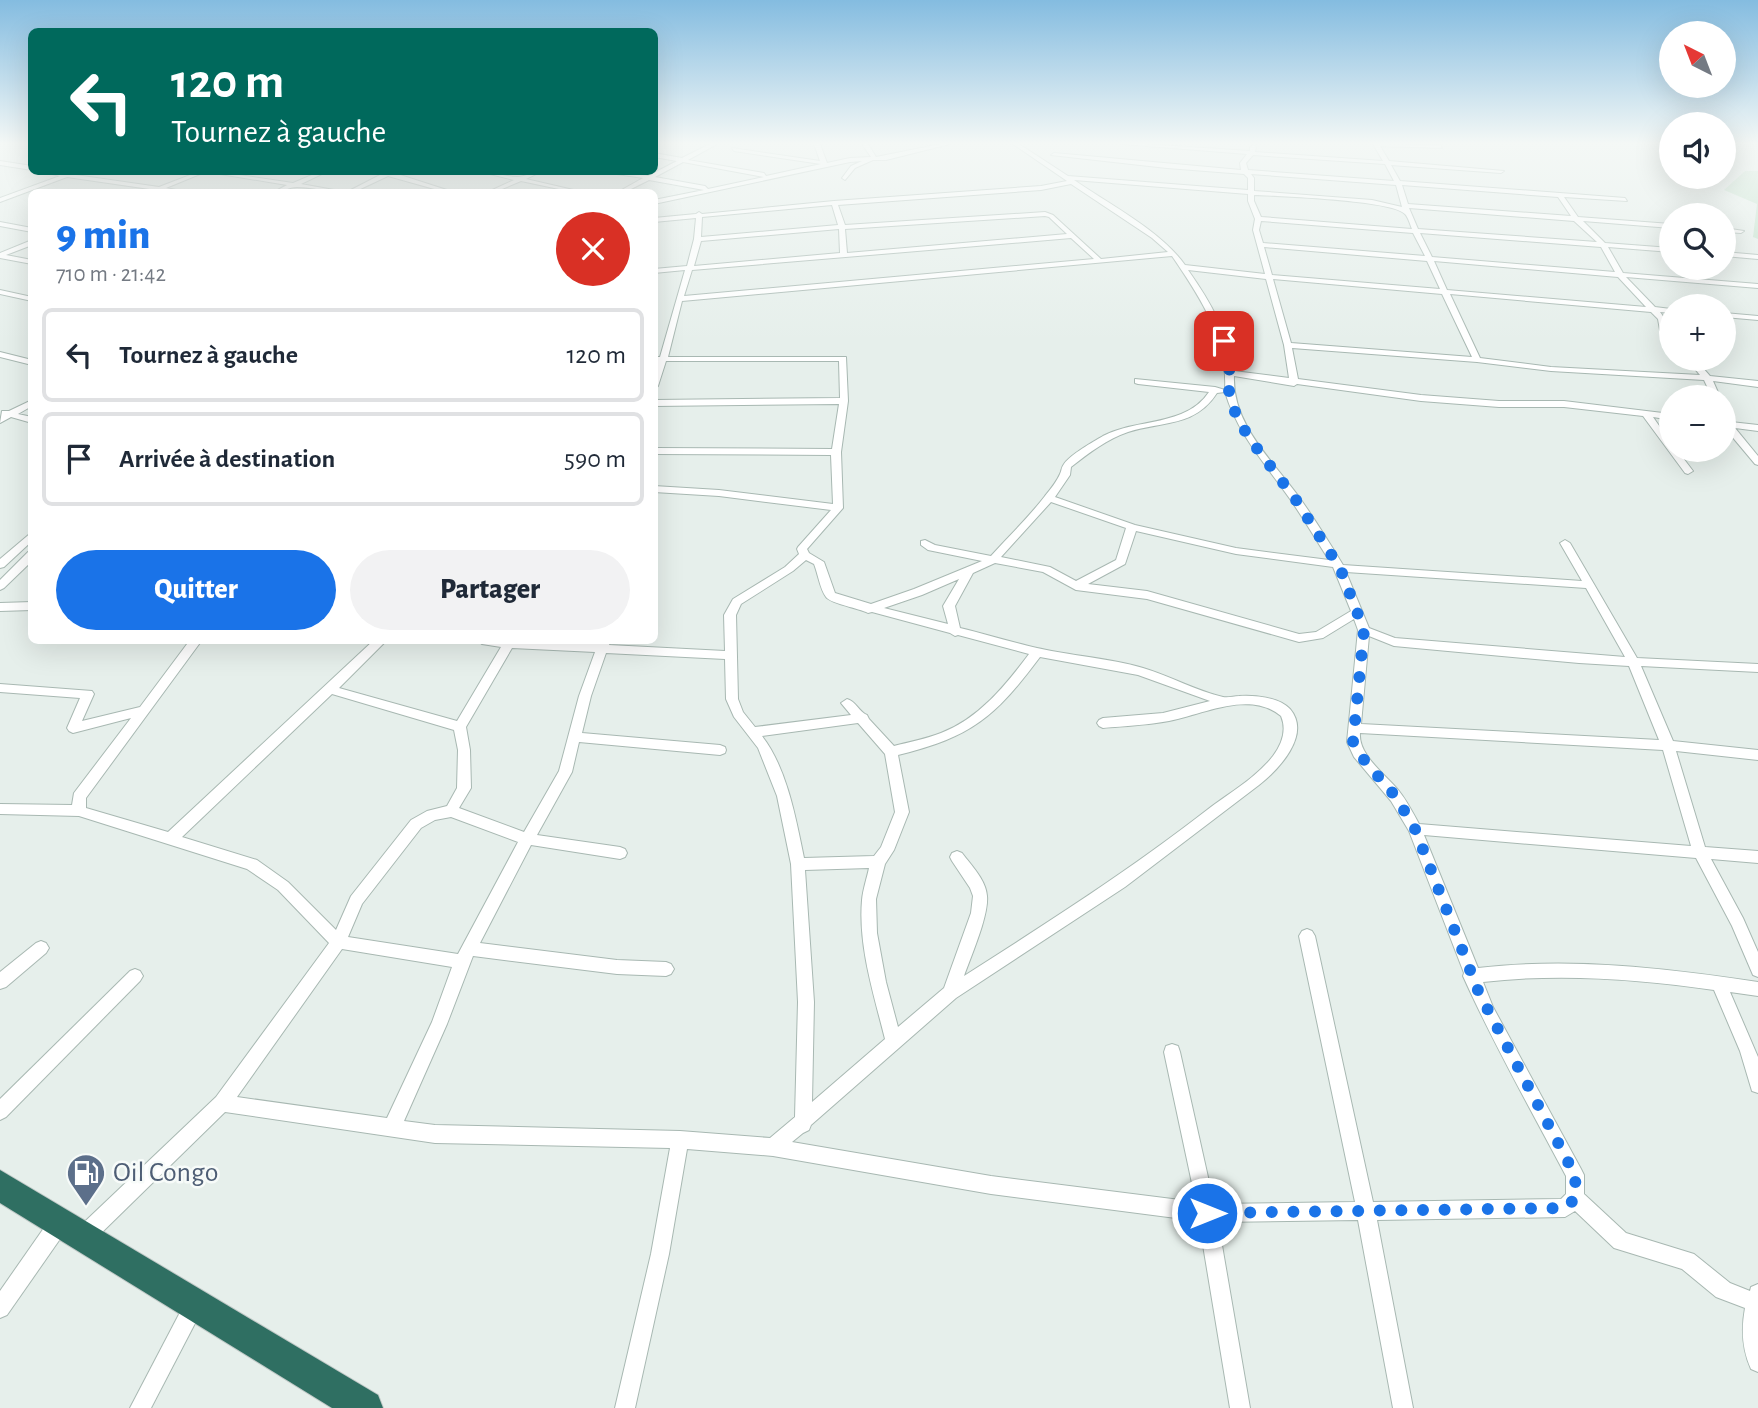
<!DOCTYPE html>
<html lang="fr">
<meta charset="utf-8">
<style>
:root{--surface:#fff;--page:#f2f2f3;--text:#1f2937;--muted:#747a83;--line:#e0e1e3;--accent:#1a73e8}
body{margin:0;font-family:"Alegreya Sans",sans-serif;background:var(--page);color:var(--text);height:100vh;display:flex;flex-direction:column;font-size:26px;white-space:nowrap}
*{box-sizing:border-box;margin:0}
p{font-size:23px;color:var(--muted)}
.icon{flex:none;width:38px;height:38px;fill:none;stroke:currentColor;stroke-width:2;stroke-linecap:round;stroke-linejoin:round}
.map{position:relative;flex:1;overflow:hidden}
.side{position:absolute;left:28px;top:189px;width:630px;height:455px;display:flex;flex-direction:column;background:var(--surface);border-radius:10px;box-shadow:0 7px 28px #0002}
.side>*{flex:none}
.top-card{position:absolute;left:28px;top:28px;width:630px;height:147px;border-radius:10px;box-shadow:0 7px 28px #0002;background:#00695c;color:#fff;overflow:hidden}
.needle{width:46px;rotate:318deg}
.controls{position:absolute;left:1659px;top:21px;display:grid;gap:14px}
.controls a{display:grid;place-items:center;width:77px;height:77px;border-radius:50%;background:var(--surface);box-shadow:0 7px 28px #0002;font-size:35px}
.pin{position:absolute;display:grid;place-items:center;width:60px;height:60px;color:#fff;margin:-30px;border-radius:14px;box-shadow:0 4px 10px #0006}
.me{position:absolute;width:77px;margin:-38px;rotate:90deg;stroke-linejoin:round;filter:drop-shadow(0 0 5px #0008)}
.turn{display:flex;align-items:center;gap:24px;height:147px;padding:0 28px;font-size:32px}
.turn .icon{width:91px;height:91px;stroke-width:2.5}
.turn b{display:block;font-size:49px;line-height:60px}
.round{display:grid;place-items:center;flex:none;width:74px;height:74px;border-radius:37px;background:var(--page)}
.summary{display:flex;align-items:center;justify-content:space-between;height:119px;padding:0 28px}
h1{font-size:42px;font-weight:800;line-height:52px;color:var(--accent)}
.action{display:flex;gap:14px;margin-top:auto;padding:14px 28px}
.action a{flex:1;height:80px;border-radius:42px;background:var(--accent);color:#fff;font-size:28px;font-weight:800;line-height:80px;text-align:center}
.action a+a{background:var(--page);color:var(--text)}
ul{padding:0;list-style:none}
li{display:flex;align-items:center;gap:21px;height:94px;margin:0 14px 10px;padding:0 14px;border:4px solid var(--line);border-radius:10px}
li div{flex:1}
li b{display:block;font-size:26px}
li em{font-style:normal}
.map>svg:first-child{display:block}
.green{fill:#bfe0c8}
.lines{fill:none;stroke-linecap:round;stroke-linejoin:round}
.street-casing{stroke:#a8b8b2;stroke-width:2}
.highway-casing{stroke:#c2cac8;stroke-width:2}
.street{fill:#fff;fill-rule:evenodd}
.highway{fill:#2f6f62;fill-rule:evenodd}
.route{stroke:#1a73e8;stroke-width:12;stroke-dasharray:0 21.6}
.labels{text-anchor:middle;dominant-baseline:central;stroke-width:5;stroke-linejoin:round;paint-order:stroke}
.near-service-label{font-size:28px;fill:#4e5e75;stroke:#f7fbf9;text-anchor:start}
</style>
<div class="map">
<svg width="1758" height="1408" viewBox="0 0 1758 1408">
<rect width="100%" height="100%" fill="#e6efeb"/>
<!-- green -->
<path class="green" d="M1745,171H1758V239L1753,237L1757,204L1724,190Z"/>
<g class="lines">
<!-- street casing -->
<g class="street-casing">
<g id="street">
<path d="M710,144H717L688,160L764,173L766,176L821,164L734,151L732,148L820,161L814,144H820L827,163L850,158L871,157L862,144H868L876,157L941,144H950L886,160H873L855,168L845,180L842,178L851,166L862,161L850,162L654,204V200L704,190L649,180L625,192H618L643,178L617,174L614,172L648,176L677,161L654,157V153L682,158ZM683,162L764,177L708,189L705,186L655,177Z"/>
<path d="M1013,144H1019L1068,176L1248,190V178L1244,174L1167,168L1051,155L1054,153L1241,170L1240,163L1247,154L1122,144H1143L1250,151V147L1253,145L1256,147L1255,152L1383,161L1373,144L1440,145L1442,148L1380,146L1389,161L1504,171L1501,173L1391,165L1400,181L1625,198L1627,201L1564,197L1578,217L1671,224V228L1583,221L1605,243L1671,248V252L1608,247L1623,273L1758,284V288L1626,277L1655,307L1671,309V313L1660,312C1666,319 1666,326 1671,333V340L1660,330L1658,319L1651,312L1450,294L1480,358L1551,367L1700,375L1687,359H1695L1710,376L1758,381V387L1713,381L1720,397H1712L1704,380L1551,371L1477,362L1292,348L1298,379L1421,395L1499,401H1564L1671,414V420L1653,417L1671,443V450H1677L1693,471L1688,474L1685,473L1643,416L1564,407H1499L1421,401L1297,384L1294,386L1234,376C1232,424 1272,460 1299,497C1314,518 1329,542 1343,565L1582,581L1560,543L1565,540L1570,543L1637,658L1758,664V672L1641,666L1673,741L1758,750V760L1676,751L1705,847L1758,851V863L1711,859L1743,918L1758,952V977L1753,975L1732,926L1696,858L1424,835L1478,968C1572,957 1665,968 1758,982V996L1730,992L1758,1057V1093L1752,1091L1740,1051L1714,990C1637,979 1560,973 1483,982L1493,1007L1581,1169L1584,1175V1194L1626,1233L1694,1254L1730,1283L1750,1291L1751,1287L1758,1284V1372L1751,1369C1742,1349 1741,1330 1745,1308L1716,1297L1682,1269L1614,1248L1575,1211L1565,1217L1377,1220L1413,1408H1393L1358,1220L1218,1222L1250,1408H1230L1199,1221L991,1194L773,1156L687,1149L669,1254L635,1408H615L651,1254L670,1148L435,1143L225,1112L90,1244L83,1246L76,1244L74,1237L76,1230L216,1097L329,943L278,890L247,869L79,816L0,814V804L72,805L74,793L131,718L73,733L69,731L67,728L80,698L0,692V684L92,691L94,694L82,721L140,707L190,640H202L86,798V808L168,832L374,640H387L339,688L457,721L501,647L482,644L477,640L598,644L599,640H611L609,645L725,651L724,615L733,599L785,567L799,554L797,549L798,547L831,510L719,496L654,492V486L719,490L833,504L831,455L654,454V448L832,449L839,404L654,406V400L840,398L839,361H666L658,386L654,388V373L658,361H654V357H660L685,270L654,273V269L687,266L694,239L696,218L654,222V218L696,214L699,212L702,214L834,201L1041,186L1067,181ZM1253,155L1385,164L1394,181L1248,170L1246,163ZM1251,174L1396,185L1402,207L1372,200L1254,191V178ZM1074,180L1248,194V201L1255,219L1253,230L1265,274L1185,265C1161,231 1109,204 1074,180ZM1071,184L1152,238L1168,252L1101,259L1053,215L1045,212L845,225L838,205L1041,190ZM1402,185L1558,197L1571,216L1408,204ZM1254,195C1278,196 1393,200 1405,214C1408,217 1410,224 1412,229L1261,217L1254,201ZM832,205L838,225L701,237L702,217ZM1409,208L1574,221L1597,242L1418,229ZM1045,216L1049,217L1067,234L847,253L845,229ZM1261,221L1413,233L1425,256L1263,243L1259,230ZM839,229L840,253L694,266L701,241ZM1420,233L1601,247L1615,272L1432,257ZM1071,238L1094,259L684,296L692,270ZM1264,247L1427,261L1440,289L1272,275ZM1172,256C1200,297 1228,339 1225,390L1215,387L1135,379V383L1138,384L1209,392C1186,427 1137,418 1103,436C1093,442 1071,454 1064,464C1061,468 1062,470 1060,474C1057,481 1050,490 1045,496C1029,517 1009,536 991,556L935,545L925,540L921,541V545L928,550L982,561L914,589L871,604L835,593L824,562L809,553L807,549L843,508L841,452L848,401L846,357H668L682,301ZM1434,261L1618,277L1646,307L1447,290ZM1188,270L1266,279L1284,345L1289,378L1234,371C1226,330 1212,304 1188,270ZM1273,279L1442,294L1472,357L1291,343ZM1225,392C1238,435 1265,463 1290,499C1304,519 1316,540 1329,560L1236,548L1135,525L1055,497L1070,475L1071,467C1089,453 1107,439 1128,432C1163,421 1195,427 1217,393ZM1051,502L1126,528L1116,560L1076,581L1050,567L1001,557ZM1136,531L1236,554L1333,567L1351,611L1316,632L1299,634L1147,591L1088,584L1125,564ZM806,560L814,564C818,574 820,589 826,597C831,604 859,608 868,613L872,612L950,633L955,636L958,635L1029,654C1005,686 979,718 941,733C926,739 909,742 894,746L869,719L867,715C859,712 856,701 847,699L841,703L851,715L755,727L743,712L738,699L736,615L741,604L793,571ZM995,563L1043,572L1076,590L1147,599L1299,642L1323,638L1354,619L1358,630L1347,742L1354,757L1391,801L1409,831L1464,973L1463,976C1493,1043 1531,1110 1566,1176V1194L1561,1199L1373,1202L1315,936L1312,931L1307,929L1302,931L1299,936L1355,1202L1214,1204L1180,1052L1178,1046L1172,1044L1166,1046L1164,1052L1196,1202L991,1176L792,1142L803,1133L809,1130L811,1125L956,998L1125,887L1259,785C1278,770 1312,735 1290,709C1279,697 1254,695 1239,696C1234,696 1228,698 1223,697C1196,691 1170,676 1143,668C1109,658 1072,656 1037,648C1011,642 985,634 960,628L955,606L973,573ZM1346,572L1586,588L1625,657L1395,638L1369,628ZM959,579L943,606L948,624L884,608L922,595ZM1369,636L1394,646L1579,663L1629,666L1659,740L1361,724ZM512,648L595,652L579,696L559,771L524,832L459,808L471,788L470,750L466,727ZM606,653L725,659L726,699L734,717L758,748L777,796L791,864L798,1002L795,1117L770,1138L680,1131L435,1125L404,1121L447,1024L473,956L617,974L666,976L671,974L674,969L671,964L666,962L617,960L480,943L531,845L620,859L625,857L627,853L625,849L620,847L537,835L572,772L579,742L720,755L725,753L726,750L725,747L720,745L582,733L591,696ZM1040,657L1138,675L1210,701L1163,713L1103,718L1099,720L1097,723L1099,726L1103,728C1125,726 1148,725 1169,721C1204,714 1250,690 1281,716C1287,730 1282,744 1273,756C1256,778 1229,793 1207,810C1130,870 1047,923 964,976C971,956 989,915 987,896C986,880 971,865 962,853L957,851L952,853L950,857L952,861L970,888L973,896L971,913L944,988L898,1027L886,982L877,933L876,899L885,864L894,850L909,812L898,755C972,737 995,717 1040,657ZM332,694L454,730L458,750L457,788L447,806L427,811L411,820L351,896L336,930L288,882L257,860L182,837ZM858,723L885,754L895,812L881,847L874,856L804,858C796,819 787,768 762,736ZM1360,733L1663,750L1691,846L1419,824C1413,813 1407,801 1399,791C1385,774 1358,755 1360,733ZM451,817L518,842L458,954L348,937L362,904L421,828L435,820ZM869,868C867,878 863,889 862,900C858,946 874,995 885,1039L812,1102L814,1002L805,870ZM342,949L452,967L432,1022L387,1118L237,1097Z"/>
<path d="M0,161L32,166V170L0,165Z"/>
<path d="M44,172H55L159,187L198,172H205L166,188L181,191L182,192H170L67,177L0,202V198L60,176Z"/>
<path d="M208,172H219L293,183L319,172H326L301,184L345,192C329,193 313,187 297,187C289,187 283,192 274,192L287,185Z"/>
<path d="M377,172H391L453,192H445L388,176L354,192H347L382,174Z"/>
<path d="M482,172C494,171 505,177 517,177C525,177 531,172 540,172L526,179L582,192H573L521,181L495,192H488L514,180Z"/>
<path d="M0,222L32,228V232L0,226Z"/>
<path d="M1724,228L1744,231L1741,233L1724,232Z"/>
<path d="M32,240V245L6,255L32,260V264L0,258V253Z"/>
<path d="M1724,252L1758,255V259L1724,256Z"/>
<path d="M0,290L32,297V301L0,294Z"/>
<path d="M1724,313L1758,316V320L1724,317Z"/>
<path d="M0,352L32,360V365L0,357Z"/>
<path d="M32,400V406L18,414L32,417V423L11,417L0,423L2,411H9Z"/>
<path d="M1724,412L1727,413L1731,422L1758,425V431L1735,428L1758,456V465L1755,464L1724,427Z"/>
<path d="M32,532V541L4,567L0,568V559Z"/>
<path d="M32,551V561L4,588L0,590V580L28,552Z"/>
<path d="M32,602V610L0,611V603Z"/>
<path d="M41,941L46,943L49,948L46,953L6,987L0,989V972L36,943Z"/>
<path d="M135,969L140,971L143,976L140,981L6,1117L0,1120V1099L130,971Z"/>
<path d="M60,1213L67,1215L69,1222L67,1229L7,1315L0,1318V1291L53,1215Z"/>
<path d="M194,1296L201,1299L204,1306L151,1408H130L187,1299Z"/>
</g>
</g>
<!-- highway casing -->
<g class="highway-casing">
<path id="highway" d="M0,1170L378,1395L383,1408H332L0,1203Z"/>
</g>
<!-- street -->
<use href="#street" class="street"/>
<!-- highway -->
<use href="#highway" class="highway"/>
</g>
<!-- sky -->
<linearGradient id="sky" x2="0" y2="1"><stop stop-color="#84bce0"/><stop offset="0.42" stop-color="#f4f8f6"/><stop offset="1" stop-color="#f4f8f6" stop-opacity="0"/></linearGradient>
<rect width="1758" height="341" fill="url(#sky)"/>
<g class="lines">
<!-- route -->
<path class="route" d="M1207,1213L1565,1208L1576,1198L1575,1175L1479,993L1415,829L1396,797L1359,754L1353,742L1364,630L1340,568L1296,500L1249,438L1236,415L1229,392L1230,373L1224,341"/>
</g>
<!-- icons -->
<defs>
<g id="fuel-pin" transform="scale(2.0125)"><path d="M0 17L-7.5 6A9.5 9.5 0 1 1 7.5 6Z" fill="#5c6f8a" stroke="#f7fbf9"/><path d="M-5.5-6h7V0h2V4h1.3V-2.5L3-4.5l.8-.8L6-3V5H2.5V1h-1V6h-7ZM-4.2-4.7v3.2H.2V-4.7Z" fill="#fff"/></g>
</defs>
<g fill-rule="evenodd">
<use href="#fuel-pin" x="86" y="1173"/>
</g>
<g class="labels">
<!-- near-service labels -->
<g class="near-service-label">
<text x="113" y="1173">Oil Congo</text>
</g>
</g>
</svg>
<div class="controls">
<a><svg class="needle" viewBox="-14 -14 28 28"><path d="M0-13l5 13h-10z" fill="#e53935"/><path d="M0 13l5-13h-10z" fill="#747a83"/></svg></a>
<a><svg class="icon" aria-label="sound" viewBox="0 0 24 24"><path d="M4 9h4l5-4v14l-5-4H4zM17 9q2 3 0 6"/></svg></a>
<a><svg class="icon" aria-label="search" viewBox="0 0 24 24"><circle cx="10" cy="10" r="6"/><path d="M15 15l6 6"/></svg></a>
<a>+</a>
<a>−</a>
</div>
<div class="pin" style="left:1224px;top:341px;background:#d93025"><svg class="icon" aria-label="arrive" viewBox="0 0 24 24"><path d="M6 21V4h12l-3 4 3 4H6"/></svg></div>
<svg class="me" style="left:1207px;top:1213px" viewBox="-20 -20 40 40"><circle r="17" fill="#1a73e8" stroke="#fff" stroke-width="3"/><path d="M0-11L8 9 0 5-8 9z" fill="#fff"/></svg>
<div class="top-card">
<div class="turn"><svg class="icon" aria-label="left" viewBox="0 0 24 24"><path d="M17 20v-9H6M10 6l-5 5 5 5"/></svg><div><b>120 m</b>Tournez à gauche</div></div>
</div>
<section class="side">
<div class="summary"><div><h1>9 min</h1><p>710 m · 21:42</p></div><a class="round" style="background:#d93025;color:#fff"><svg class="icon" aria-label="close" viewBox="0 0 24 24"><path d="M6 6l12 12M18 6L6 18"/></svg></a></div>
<ul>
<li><svg class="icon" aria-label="left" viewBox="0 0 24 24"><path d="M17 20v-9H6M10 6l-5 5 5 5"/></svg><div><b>Tournez à gauche</b></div><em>120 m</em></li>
<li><svg class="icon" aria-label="arrive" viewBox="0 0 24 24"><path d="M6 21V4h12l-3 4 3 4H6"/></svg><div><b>Arrivée à destination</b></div><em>590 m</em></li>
</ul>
<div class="action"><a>Quitter</a><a>Partager</a></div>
</section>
</div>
